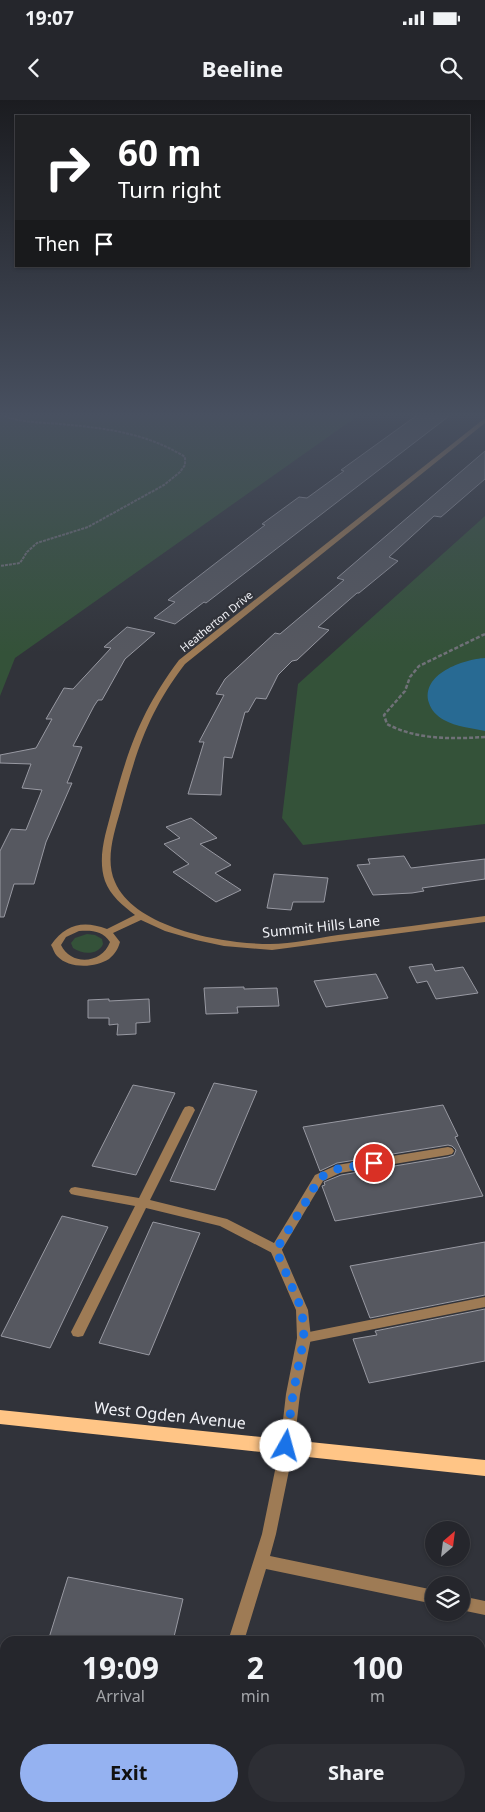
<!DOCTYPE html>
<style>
:root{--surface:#25262c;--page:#2d2e34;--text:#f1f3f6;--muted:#a3a5a9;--line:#424348;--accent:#95b2f1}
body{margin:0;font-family:"Noto Sans",sans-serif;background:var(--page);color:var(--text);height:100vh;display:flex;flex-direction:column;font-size:19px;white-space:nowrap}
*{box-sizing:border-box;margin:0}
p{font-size:16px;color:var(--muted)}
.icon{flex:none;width:28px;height:28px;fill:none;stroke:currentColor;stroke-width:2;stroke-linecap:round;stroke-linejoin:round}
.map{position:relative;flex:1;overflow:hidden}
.sheet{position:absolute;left:0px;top:1536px;width:485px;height:176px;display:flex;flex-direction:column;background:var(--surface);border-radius:15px 15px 0 0;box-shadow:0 1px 4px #0004,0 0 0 1px var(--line)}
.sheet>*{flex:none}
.banner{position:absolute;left:15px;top:15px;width:455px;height:152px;border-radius:0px;box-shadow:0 1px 4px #0004,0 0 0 1px var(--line);background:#202124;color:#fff;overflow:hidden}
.needle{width:32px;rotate:28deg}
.fabs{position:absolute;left:425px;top:1421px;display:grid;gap:10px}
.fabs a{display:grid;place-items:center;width:45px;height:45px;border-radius:50%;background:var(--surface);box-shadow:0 1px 4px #0004,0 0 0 1px var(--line);font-size:25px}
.pin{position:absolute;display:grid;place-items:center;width:42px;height:42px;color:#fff;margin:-21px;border:2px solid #fff;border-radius:50%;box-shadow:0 1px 5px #0007}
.me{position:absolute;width:55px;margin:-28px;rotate:7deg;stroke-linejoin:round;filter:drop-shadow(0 0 4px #0008)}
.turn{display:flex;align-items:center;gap:18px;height:105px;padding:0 20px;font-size:22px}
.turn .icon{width:65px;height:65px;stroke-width:2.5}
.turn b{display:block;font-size:35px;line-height:42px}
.then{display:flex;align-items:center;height:48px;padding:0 20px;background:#0003;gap:10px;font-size:19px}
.eta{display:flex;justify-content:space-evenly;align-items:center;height:85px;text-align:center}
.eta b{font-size:30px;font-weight:700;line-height:35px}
.cta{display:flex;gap:10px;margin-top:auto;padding:10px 20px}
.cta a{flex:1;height:58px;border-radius:30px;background:var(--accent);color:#111;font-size:20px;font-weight:700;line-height:58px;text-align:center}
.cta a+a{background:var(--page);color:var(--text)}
.status{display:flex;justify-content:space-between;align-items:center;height:35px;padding:0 25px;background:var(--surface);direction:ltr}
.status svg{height:14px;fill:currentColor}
header{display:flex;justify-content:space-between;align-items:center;height:65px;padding:0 20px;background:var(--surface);font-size:22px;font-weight:700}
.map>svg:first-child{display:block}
.green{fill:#345239}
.water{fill:#286a93}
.building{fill:#565860;stroke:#9899a2}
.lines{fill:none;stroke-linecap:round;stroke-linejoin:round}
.path-far1{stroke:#707178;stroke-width:2;stroke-dasharray:3 1;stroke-linecap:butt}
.path{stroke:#707178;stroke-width:2.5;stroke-dasharray:4 2;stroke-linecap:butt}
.lane{fill:#9e7b55;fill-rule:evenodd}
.street{fill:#9e7b55;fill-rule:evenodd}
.primary{fill:#ffc586;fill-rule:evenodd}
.route{stroke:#1a73e8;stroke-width:9;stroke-dasharray:0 16.2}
.labels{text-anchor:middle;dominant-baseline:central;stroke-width:4.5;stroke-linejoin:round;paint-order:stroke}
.far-street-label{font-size:11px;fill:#f1f2f7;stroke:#31333a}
.street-label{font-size:14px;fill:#f1f2f7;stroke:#31333a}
.near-street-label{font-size:16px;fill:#f1f2f7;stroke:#31333a}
</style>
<div class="status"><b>19:07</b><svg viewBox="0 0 49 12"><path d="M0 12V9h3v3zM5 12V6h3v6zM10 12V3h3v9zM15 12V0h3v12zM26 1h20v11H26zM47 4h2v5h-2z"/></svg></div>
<header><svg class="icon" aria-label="back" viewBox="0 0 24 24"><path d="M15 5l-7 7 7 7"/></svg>Beeline<svg class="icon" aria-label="search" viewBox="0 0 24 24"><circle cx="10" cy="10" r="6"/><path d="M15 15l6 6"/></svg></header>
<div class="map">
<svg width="485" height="1712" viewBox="0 0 485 1712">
<rect width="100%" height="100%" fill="#31333a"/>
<!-- green -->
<g class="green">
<path d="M0,313H362L15,558L0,596Z"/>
<path d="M485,416V724L303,745L282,718L298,584Z"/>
<path d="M87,834L95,835L102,839L103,844C98,855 83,855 73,848L71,843L75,838Z"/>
</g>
<!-- water -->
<path class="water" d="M485,558V631C472,628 456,627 444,620C437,616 431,610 429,603C420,574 464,559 485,558Z"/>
<!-- building -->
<g class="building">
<path d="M420,313H453L206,503L204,502L175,524L154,518L175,502L168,500L265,425L262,424L299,397L307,398L344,371L341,370Z"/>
<path d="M485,351V379L441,417L434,416L389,457L398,461L359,493H357L318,527L329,530L297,560L292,561L278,575L266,599L256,598L248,612H245L232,658L224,657L221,695L188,694L204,642H199L224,595L216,594L225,579L275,533L280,534L344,480L337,478Z"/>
<path d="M127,527L155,533L125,559L102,600H98L94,606L73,646L82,647L67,683H72L46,742L34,784H14L4,817H0V751L11,729L26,730L42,690L22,688L31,664L0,663V655L36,648L52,619H46L64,588L73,589L111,548L104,547Z"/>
<path d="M191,718L217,738L200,744L231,765L215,773L241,790L216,802L173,772L189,764L164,744L180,738L166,727Z"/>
<path d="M404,756L411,768L485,759V779L422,788L424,791L412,793L373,795L357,765L370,764L368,759Z"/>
<path d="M274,774L328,778L324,802H293L291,810L267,808Z"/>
<path d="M432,864L435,871L463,867L478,893L436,899L427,881L417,883L409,867Z"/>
<path d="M376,874L388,898L326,907L314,881Z"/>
<path d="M244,887V889L277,888L279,906L237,907L238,913L206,914L204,888Z"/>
<path d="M109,899V901L149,899L150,922L136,923V934L117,935L118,924L109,925V918H88V900Z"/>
<path d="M214,983L257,991L215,1090L170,1081Z"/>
<path d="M133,985L175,993L136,1075L92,1066Z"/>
<path d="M443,1005L458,1036L455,1037L483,1096L335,1121L322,1086L325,1085L324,1082L341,1075L448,1057L454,1055L456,1050L452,1046L448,1045L337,1063L320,1071L303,1027Z"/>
<path d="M62,1116L108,1127L50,1248L1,1236Z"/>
<path d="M153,1122L200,1133L149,1255L99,1243Z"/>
<path d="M485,1142V1195L370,1218L350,1166Z"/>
<path d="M485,1209V1261L369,1283L353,1239L377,1235L375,1231Z"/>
<path d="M68,1477L183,1499L173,1541H48Z"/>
</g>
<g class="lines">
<!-- path-far1 -->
<path class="path-far1" d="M0,314C18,323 40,322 60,324C105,328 147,333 185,357V365L180,372L164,385L88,427L37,443L27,452L20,463L0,466"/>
<!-- path -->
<path class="path" d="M485,534L419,566L410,577L405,591L384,615L387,624C417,640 452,639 485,637"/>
<!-- lane -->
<g class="lane">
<path d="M189,1006L193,1007L195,1010L150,1100L227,1119L274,1143L315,1075L337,1065L448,1047L452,1048L454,1051L452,1054L448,1055L340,1073L323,1081L280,1153L276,1155L220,1126L146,1108L83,1236L78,1237L73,1236L71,1232L135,1106L75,1095L71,1094L69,1091L71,1088L75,1087L139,1098L183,1010L185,1007Z"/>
<path d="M485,1197V1207L304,1243L299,1242L297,1238L299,1234L304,1233Z"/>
<path d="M287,1340L292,1342L294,1346L276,1434L270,1456L434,1490V1504L266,1469L244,1541H228L262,1434L280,1346L282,1342Z"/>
<path d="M461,1496L485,1501V1515L461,1510Z"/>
<path d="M73,1708H91L90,1712H72Z"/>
<path d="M177,1708H195L194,1712H176Z"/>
</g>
<!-- street -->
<g class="street">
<path d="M485,318V323L185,564C147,614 136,652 120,712C114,733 105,760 115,782C135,829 225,844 270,844C293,844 316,838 338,835C387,829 436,823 485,816V822L272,850L224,846L196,840L165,831L141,820L113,833L120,842C118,849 115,854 109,859C95,868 69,869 57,856C54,853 53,848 51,845C66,824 83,820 107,829L135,815C123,806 110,795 105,781C97,757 106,733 112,709C128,649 141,611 179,560ZM79,831C92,830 103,831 110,842C102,864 71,866 61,845L66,837Z"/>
<path d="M276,1145L280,1147L282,1150L308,1210L311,1238L300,1294L294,1346L292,1350L287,1352L282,1350L280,1346L286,1294L297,1238L296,1210L270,1150L272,1147Z"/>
</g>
<!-- primary -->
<path class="primary" d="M0,1310L485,1360V1376L0,1324Z"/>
</g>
<!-- sky -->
<linearGradient id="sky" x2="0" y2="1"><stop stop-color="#1b1c20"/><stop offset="0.57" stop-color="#485060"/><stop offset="1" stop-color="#485060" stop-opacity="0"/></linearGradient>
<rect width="485" height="553" fill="url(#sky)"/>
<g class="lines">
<!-- route -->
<path class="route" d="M286,1346L293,1294L304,1238L302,1210L276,1150L310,1095L319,1078L337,1069L374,1063"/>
</g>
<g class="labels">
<!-- far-street labels -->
<g class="far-street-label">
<text transform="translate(216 521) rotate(-39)">Heatherton Drive</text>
</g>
<!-- street labels -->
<g class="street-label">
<text transform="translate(321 826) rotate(-6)">Summit Hills Lane</text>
</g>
<!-- near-street labels -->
<g class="near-street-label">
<text transform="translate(170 1315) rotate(6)">West Ogden Avenue</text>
</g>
</g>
</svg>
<div class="fabs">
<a><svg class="needle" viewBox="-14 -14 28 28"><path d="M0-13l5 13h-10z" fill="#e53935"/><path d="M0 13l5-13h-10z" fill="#a3a5a9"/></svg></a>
<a><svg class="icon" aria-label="layers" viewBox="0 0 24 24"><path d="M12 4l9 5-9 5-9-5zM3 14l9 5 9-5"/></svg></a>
</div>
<div class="pin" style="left:374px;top:1063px;background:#d93025"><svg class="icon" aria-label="arrive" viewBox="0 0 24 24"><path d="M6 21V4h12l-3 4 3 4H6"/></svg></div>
<svg class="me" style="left:286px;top:1346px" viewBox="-20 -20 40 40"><circle r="19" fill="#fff"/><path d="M0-13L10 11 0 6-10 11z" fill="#1a73e8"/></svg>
<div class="banner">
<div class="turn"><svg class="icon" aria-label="right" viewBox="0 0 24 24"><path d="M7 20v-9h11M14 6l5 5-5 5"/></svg><div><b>60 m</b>Turn right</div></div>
<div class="then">Then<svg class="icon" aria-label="arrive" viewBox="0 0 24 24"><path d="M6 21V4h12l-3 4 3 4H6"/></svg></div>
</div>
<section class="sheet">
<div class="eta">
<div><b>19:09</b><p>Arrival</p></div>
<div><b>2</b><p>min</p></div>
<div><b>100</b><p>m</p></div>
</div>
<div class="cta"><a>Exit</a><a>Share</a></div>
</section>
</div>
